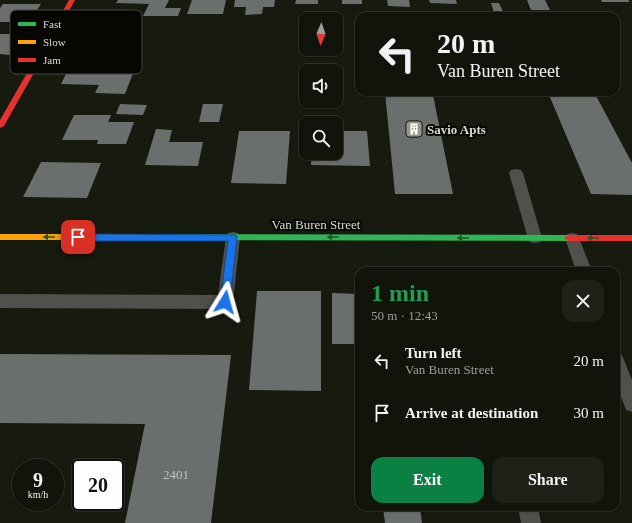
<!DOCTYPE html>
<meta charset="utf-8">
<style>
:root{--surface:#11140a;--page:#1e2118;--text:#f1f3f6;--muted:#9c9e9c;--line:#30332b;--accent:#0b8043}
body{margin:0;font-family:Georgia,serif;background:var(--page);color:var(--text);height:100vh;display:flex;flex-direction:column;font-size:15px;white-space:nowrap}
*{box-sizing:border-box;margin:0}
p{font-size:13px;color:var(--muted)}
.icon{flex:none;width:22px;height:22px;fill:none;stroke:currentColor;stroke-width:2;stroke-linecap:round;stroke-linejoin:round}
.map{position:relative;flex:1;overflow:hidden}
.details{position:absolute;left:355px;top:267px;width:265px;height:244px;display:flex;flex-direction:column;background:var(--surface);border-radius:12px;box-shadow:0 1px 3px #0004,0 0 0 1px var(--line)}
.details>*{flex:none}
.hud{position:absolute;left:355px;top:12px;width:265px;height:84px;border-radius:12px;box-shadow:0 1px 3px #0004,0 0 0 1px var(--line);background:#11140a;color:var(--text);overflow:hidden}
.needle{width:26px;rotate:182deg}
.fabs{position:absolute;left:299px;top:12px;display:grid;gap:8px}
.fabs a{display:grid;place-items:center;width:44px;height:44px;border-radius:8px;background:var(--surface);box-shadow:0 1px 3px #0004,0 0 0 1px var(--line);font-size:20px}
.speed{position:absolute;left:12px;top:459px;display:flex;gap:8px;font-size:20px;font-weight:700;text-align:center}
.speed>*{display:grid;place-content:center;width:52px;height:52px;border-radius:50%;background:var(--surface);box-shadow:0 1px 3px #0004,0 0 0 1px var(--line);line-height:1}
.speed small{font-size:10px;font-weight:400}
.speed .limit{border:2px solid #111;border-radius:6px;background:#fff;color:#111}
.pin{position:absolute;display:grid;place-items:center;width:34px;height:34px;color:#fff;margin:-17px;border-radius:8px;box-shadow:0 2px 6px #0006}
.me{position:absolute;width:44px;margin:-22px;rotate:8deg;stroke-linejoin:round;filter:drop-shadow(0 0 3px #0008)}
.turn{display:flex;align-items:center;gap:14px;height:84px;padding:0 16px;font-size:18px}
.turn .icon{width:52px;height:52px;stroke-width:2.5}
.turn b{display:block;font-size:28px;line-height:34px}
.round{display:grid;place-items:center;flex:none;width:42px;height:42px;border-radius:12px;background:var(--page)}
.overview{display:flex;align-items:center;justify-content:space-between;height:68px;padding:0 16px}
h1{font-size:24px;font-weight:600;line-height:30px;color:#1e9e55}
.action{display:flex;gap:8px;margin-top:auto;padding:8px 16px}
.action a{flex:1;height:46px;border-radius:12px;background:var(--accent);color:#fff;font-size:16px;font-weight:600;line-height:46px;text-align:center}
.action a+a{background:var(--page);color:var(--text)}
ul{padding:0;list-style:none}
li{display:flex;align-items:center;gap:12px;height:52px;padding:0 16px}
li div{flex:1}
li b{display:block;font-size:15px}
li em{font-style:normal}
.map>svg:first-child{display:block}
.building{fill:#6a6e6d}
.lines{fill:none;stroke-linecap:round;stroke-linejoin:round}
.lane{fill:#50514c;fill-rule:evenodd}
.fast{fill:#30b455;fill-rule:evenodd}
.slow{fill:#ff9f0a;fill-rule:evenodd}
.jam{fill:#e5322d;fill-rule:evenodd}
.oneway{fill:#1b5e2c}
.route{fill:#1a73e8;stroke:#114b97}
.labels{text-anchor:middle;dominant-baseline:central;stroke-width:4;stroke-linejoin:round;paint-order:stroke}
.poi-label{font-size:13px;font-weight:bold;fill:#d9ddd0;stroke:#060702;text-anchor:start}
.street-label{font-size:13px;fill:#d9ddd0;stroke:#060702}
.near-number-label{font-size:13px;fill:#bdc1b7}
.key{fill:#060702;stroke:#454740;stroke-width:1}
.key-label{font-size:11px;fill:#d9ddd0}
</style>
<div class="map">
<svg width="632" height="523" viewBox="0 0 632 523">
<rect width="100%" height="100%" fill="#171a0e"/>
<!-- building -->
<g class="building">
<path d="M118,0H169L165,8H181L178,16H143L149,4L116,3Z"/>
<path d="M192,0H226L223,14H187Z"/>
<path d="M235,0H275L274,7H263L262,14L245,15L246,7H234Z"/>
<path d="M296,0H318V4H295Z"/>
<rect x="342" y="0" width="20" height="4"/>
<path d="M387,0H409L410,7L388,6Z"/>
<path d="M429,0H456L457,4L430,3Z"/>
<path d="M527,0H545L550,10H531Z"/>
<path d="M601,0H628L630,2H602Z"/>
<path d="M491,3H499L503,12H494Z"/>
<path d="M3,4H41L29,22H0V8Z"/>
<path d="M310,11H319V19H309Z"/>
<path d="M0,34H22L10,55L0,54Z"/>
<path d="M69,68H135L125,94L95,93L99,85L61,84Z"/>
<path d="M385,92H594L632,163V195L591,194L549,95H433L453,194H395Z"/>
<path d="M120,104L147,105L143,115L116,114Z"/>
<path d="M203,104H223L219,122H199Z"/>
<path d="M74,115H111L108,122H134L126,144H97L98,140H62Z"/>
<path d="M156,129L172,130L169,142H203L198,166L145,165Z"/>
<path d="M239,131H290L286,184L231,183Z"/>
<path d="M336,131H367L370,166L311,165L312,153H336Z"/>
<path d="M41,162L101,163L87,198L23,197Z"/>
<path d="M257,291H321V391L249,390Z"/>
<path d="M332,293L359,294V344H332Z"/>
<path d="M0,354L231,355L211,523H125L145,424L0,423Z"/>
<path d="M383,507H420L422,523H385Z"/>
</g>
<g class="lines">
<!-- lane -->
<g class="lane">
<path d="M516,169L521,170L523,173L542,238L540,242L535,243L530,242L528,238L509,173L511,170Z"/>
<path d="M233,232L238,233L240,237L233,302L231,307L225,309L0,308V294L218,295L226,237L228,233Z"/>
<path d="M572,233L577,234L579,238L592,271H576L565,238L567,234Z"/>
<path d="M616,352L622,355L632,380V412L626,410L616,384Z"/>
<path d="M518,507H538L541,523H521Z"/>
</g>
<!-- fast -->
<path class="fast" d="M161,234L568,235L572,238L568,241L161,240L157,237Z"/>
<!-- slow -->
<path class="slow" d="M0,234H161L165,237L161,240H0Z"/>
<!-- jam -->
<g class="jam">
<path d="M69,0H75L4,126L0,128V120Z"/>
<path d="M568,235H632V241H568L564,238Z"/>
</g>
</g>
<!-- one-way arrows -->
<defs><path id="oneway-solid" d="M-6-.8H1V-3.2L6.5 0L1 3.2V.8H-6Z"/></defs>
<g class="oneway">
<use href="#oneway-solid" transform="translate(49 237) rotate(-180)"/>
<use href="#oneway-solid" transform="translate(333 237) rotate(-180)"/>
<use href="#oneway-solid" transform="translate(463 238) rotate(-180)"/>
<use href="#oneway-solid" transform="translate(593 238) rotate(180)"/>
</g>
<!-- route -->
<path class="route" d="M78,234L236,235L237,237L230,302L228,305H221L220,302L228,241H78L73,237Z"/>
<!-- icons -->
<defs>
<g id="building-square" transform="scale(0.9)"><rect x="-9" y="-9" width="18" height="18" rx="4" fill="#95998c" stroke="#060702"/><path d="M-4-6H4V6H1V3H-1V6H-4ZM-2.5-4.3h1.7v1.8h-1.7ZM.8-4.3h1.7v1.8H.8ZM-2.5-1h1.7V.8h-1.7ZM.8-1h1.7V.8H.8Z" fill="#fff"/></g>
</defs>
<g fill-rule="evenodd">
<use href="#building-square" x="414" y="129"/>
</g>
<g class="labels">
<!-- poi labels -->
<g class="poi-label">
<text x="427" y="129">Savio Apts</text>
</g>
<!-- street labels -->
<g class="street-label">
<text x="316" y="224">Van Buren Street</text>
</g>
<!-- near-number labels -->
<g class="near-number-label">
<text x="176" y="474">2401</text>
</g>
</g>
<!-- legend -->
<rect x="10" y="10" width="132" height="64" rx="6" class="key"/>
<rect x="18" y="22" width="18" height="4" fill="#30b455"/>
<rect x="18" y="40" width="18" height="4" fill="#ff9f0a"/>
<rect x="18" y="58" width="18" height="4" fill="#e5322d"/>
<g class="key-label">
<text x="43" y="28">Fast</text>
<text x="43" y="46">Slow</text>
<text x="43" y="64">Jam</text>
</g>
</svg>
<div class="fabs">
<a><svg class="needle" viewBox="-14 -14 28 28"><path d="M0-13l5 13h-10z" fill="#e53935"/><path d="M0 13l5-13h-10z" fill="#9c9e9c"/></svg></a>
<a><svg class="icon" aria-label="sound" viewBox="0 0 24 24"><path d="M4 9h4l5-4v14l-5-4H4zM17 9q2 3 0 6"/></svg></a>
<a><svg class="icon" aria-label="search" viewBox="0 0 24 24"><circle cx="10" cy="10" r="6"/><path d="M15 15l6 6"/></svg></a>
</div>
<div class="speed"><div>9<small>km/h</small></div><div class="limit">20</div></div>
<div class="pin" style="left:78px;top:237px;background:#d93025"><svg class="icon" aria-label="arrive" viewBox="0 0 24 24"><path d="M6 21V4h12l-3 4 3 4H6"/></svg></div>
<svg class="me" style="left:225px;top:302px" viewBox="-20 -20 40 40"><path d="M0-17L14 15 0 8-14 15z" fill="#1a73e8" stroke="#fff" stroke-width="4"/></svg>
<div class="hud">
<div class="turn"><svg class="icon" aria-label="left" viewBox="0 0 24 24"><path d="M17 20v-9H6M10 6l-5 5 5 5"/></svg><div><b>20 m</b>Van Buren Street</div></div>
</div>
<section class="details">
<div class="overview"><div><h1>1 min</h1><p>50 m · 12:43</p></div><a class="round"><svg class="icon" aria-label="close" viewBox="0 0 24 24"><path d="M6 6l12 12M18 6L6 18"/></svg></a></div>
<ul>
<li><svg class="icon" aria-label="left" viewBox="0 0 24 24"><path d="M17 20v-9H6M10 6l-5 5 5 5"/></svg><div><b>Turn left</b><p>Van Buren Street</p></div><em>20 m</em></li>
<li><svg class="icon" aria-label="arrive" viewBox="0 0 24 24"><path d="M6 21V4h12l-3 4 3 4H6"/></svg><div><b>Arrive at destination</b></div><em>30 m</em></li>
</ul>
<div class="action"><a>Exit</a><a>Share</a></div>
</section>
</div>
